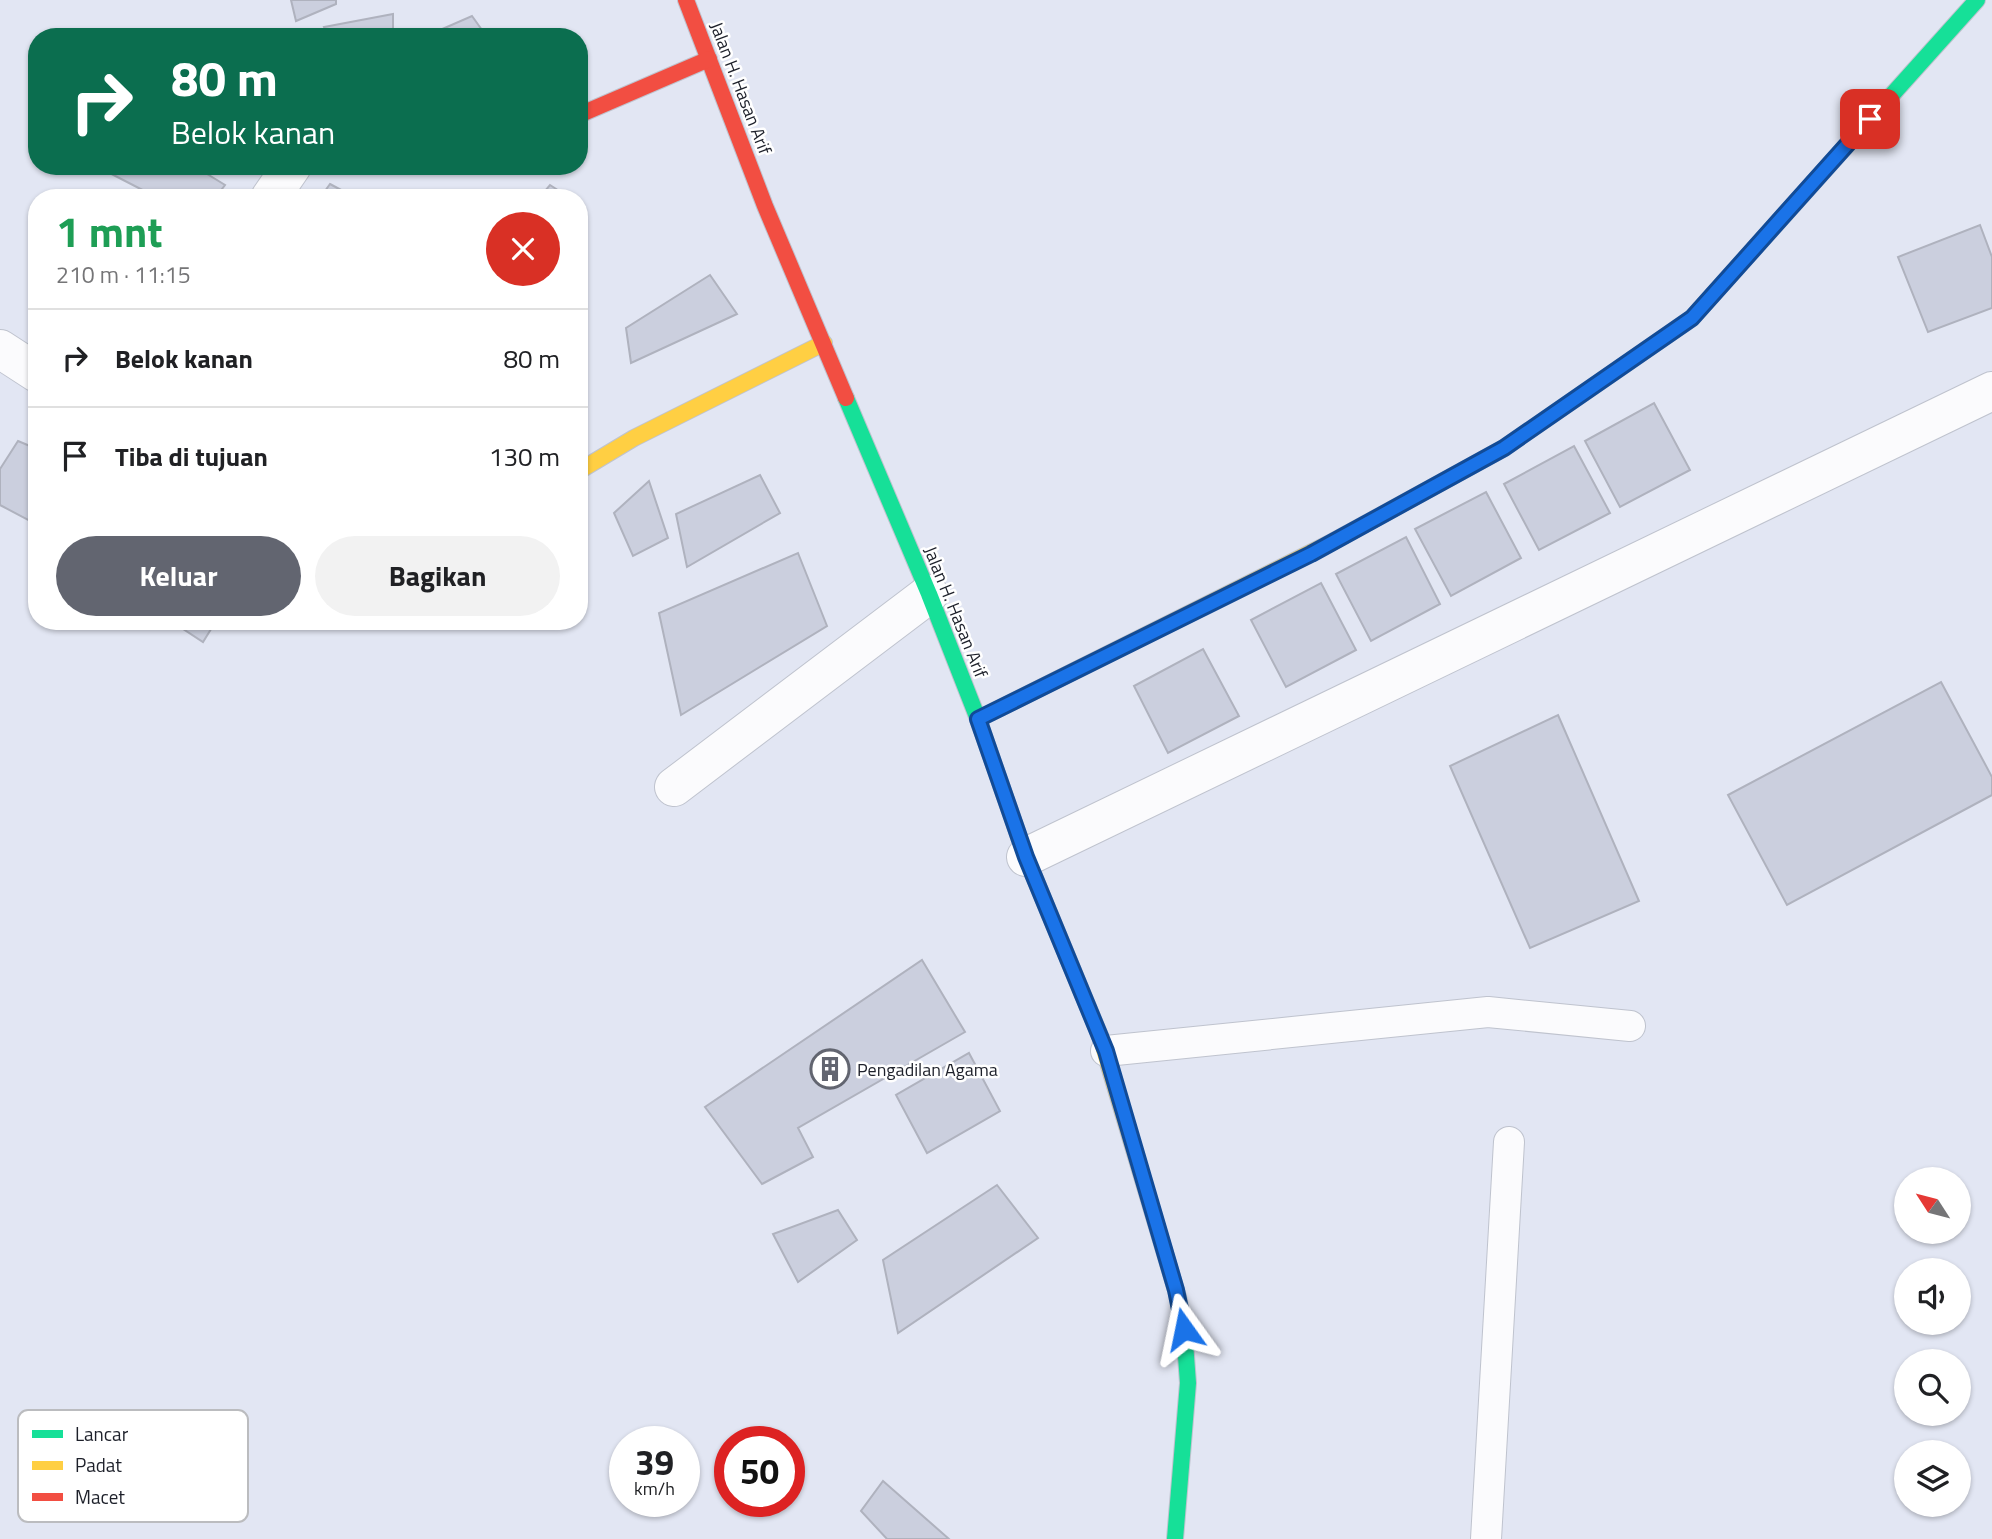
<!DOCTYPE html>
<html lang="id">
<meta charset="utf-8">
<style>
:root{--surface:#fff;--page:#f2f2f2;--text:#202124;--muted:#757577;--line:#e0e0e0;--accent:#626570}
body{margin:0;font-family:"Titillium Web",sans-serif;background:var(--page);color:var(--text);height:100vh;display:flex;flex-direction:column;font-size:26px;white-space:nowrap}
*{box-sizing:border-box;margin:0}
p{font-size:23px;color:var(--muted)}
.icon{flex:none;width:38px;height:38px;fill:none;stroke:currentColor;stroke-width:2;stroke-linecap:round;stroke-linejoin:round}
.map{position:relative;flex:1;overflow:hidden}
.details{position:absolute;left:28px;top:189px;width:560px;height:441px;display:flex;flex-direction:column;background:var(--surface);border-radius:28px;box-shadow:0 2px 5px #0004}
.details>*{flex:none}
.top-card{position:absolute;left:28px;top:28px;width:560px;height:147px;border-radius:28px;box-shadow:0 2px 5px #0004;background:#0b6e4f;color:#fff;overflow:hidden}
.needle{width:46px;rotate:306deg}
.fabs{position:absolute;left:1894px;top:1167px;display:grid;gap:14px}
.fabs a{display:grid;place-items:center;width:77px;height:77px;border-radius:50%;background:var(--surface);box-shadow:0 2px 5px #0004;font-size:35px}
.speed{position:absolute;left:609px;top:1426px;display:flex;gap:14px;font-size:35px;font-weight:700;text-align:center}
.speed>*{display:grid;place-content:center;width:91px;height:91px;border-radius:50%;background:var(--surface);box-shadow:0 2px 5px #0004;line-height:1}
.speed small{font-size:18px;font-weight:400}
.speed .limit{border:10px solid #d22;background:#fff;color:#111}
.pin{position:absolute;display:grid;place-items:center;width:60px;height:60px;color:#fff;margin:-30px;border-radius:14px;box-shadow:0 4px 10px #0006}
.me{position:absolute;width:77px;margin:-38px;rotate:348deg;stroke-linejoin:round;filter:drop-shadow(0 0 5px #0008)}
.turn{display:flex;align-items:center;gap:24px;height:147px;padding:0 28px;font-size:32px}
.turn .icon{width:91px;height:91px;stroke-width:2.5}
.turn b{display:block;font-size:49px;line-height:60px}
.round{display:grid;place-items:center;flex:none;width:74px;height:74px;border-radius:37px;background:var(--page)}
.summary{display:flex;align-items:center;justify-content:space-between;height:119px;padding:0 28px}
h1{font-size:42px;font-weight:700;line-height:52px;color:#1e9e55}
.cta{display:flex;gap:14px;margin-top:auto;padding:14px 28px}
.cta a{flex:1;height:80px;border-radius:42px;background:var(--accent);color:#fff;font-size:28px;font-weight:700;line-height:80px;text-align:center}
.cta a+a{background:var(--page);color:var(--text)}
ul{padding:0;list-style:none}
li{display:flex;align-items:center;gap:21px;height:98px;padding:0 28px;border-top:2px solid var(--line)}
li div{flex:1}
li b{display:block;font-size:26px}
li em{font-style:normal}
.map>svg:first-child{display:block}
.building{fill:#cbcfde;stroke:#afb2be;stroke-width:2}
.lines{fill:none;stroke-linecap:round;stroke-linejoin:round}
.lane-casing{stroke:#bfc3ce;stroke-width:32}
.street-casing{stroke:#bfc3ce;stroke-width:40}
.fast-casing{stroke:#bfc3ce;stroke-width:18}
.slow-casing{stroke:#bfc3ce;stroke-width:18}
.jam-casing{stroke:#bfc3ce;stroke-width:18}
.lane{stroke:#fbfbfd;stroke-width:30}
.street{stroke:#fbfbfd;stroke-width:38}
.fast{stroke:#16e098;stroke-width:16}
.slow{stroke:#ffcf43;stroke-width:16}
.jam{stroke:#f24e42;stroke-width:16}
.route-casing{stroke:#114b97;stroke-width:18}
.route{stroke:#1a73e8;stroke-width:12}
.labels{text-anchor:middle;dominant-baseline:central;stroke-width:5;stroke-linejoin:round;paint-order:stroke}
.street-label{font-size:18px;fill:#1d202a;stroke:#fff}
.poi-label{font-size:18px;fill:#1d202a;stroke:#fff;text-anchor:start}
.key{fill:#fff;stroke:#bbbcbf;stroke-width:2}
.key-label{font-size:19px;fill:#1d202a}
</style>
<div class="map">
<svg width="1992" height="1539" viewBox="0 0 1992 1539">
<rect width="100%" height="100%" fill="#e2e6f3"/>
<!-- building -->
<g class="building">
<path d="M291,0H336V4L296,21Z"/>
<path d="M393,14V34L383,37H328L324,27Z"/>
<path d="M472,16L487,37H424Z"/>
<path d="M96,166H194L225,185L215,198H158Z"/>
<path d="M330,184L356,198H320Z"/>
<path d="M550,185L570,198H539Z"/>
<path d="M1980,225L1992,257V308L1928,332L1898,257Z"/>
<path d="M710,275L737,314L631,363L626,328Z"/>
<path d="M1654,403L1690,470L1620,507L1585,441Z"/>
<path d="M18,441L37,449V507L30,521L0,505V469Z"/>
<path d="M1574,446L1610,513L1539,550L1504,484Z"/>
<path d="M760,475L780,513L687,567L676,514Z"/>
<path d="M649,481L668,538L633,556L614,513Z"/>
<path d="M1486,492L1521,558L1451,596L1415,529Z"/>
<path d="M1406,537L1440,604L1371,641L1336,574Z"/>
<path d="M798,553L827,626L681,715L659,613Z"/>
<path d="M1321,583L1356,650L1286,687L1251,620Z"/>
<path d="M171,621H216L203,642Z"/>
<path d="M1203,649L1239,716L1168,753L1134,686Z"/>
<path d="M1941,682L1992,777V795L1787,905L1728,795Z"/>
<path d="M1558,715L1639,901L1530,948L1450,766Z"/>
<path d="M922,960L965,1032L798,1128L813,1157L762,1184L705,1107Z"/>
<path d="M969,1053L1000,1111L927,1153L896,1095Z"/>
<path d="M997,1185L1038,1238L898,1333L883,1260Z"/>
<path d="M838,1210L857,1240L798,1282L773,1234Z"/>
<path d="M883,1481L949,1539H887L861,1511Z"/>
</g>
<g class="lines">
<!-- lane casing -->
<g class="lane-casing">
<g id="lane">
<path d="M1106,1051L1488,1012L1630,1026"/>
<path d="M1486,1539L1509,1142"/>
</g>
</g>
<!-- street casing -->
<g class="street-casing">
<g id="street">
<path d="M270,198L292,166"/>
<path d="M0,349L37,373"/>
<path d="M674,787L929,594"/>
<path d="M1026,857L1992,391"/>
</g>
</g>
<!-- fast casing -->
<g class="fast-casing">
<g id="fast">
<path d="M1700,309L1977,0"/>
<path d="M846,398L929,594L978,719L1026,857L1100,1036"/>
<path d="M1175,1539L1188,1383L1184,1329L1178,1297"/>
</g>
</g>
<!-- slow casing -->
<g class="slow-casing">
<g id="slow">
<path d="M579,471L634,438L824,343"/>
<path d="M978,719L1334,541"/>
<path d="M1100,1036L1178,1297"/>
</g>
</g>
<!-- jam casing -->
<g class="jam-casing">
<g id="jam">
<path d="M686,0L765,206L846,398"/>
<path d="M579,115L709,59"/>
<path d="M1334,541L1504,448L1692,318L1700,309"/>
</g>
</g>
<!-- lane -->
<use href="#lane" class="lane"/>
<!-- street -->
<use href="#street" class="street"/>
<!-- fast -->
<use href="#fast" class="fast"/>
<!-- slow -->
<use href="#slow" class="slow"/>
<!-- jam -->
<use href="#jam" class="jam"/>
</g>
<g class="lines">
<!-- route casing -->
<g class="route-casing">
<path id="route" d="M1184,1329L1176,1290L1106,1051L1026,857L978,719L1311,554L1504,448L1692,318L1870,119"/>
</g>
<!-- route -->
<use href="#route" class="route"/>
</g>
<!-- icons -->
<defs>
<g id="building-ring" transform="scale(2.0125)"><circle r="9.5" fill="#fff" stroke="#626570" stroke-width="1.5"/><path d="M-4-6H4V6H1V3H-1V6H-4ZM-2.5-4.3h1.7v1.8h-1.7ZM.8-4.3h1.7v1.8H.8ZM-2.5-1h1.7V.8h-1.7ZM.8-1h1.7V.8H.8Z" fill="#626570"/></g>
</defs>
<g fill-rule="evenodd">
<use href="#building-ring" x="830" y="1069"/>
</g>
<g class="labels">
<!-- street labels -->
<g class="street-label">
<text transform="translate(741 88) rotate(69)">Jalan H. Hasan Arif</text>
<text transform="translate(956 612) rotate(68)">Jalan H. Hasan Arif</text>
</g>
<!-- poi labels -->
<g class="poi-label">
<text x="857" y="1069">Pengadilan Agama</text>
</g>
</g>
<!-- legend -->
<rect x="18" y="1410" width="230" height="112" rx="10" class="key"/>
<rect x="32" y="1430" width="31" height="8" fill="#16e098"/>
<rect x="32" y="1461" width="31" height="9" fill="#ffcf43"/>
<rect x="32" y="1493" width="31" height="8" fill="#f24e42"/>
<g class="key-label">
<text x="75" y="1441">Lancar</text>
<text x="75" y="1472">Padat</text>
<text x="75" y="1504">Macet</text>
</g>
</svg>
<div class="fabs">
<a><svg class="needle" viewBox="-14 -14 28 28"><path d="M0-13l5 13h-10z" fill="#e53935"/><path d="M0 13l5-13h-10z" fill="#757577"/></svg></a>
<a><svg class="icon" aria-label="sound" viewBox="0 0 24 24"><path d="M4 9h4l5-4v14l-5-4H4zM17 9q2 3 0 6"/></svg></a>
<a><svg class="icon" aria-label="search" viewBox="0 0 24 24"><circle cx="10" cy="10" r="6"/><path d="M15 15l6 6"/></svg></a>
<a><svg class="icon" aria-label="layers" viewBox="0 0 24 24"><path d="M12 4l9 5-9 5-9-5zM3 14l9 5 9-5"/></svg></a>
</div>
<div class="speed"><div>39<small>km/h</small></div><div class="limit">50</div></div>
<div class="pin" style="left:1870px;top:119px;background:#d93025"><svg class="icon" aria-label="arrive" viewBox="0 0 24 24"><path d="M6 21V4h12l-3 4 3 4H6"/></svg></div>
<svg class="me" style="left:1184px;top:1329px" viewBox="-20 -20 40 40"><path d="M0-17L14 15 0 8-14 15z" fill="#1a73e8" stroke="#fff" stroke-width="4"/></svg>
<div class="top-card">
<div class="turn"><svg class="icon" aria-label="right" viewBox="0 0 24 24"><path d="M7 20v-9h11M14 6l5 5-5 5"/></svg><div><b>80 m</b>Belok kanan</div></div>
</div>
<section class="details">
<div class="summary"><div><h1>1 mnt</h1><p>210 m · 11:15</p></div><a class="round" style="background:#d93025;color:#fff"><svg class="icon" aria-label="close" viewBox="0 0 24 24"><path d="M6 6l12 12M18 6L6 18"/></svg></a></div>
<ul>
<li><svg class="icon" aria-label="right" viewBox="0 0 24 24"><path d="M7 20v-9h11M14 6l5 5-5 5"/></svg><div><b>Belok kanan</b></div><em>80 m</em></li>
<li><svg class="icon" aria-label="arrive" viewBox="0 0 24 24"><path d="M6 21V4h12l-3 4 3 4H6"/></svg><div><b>Tiba di tujuan</b></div><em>130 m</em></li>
</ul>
<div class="cta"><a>Keluar</a><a>Bagikan</a></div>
</section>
</div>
